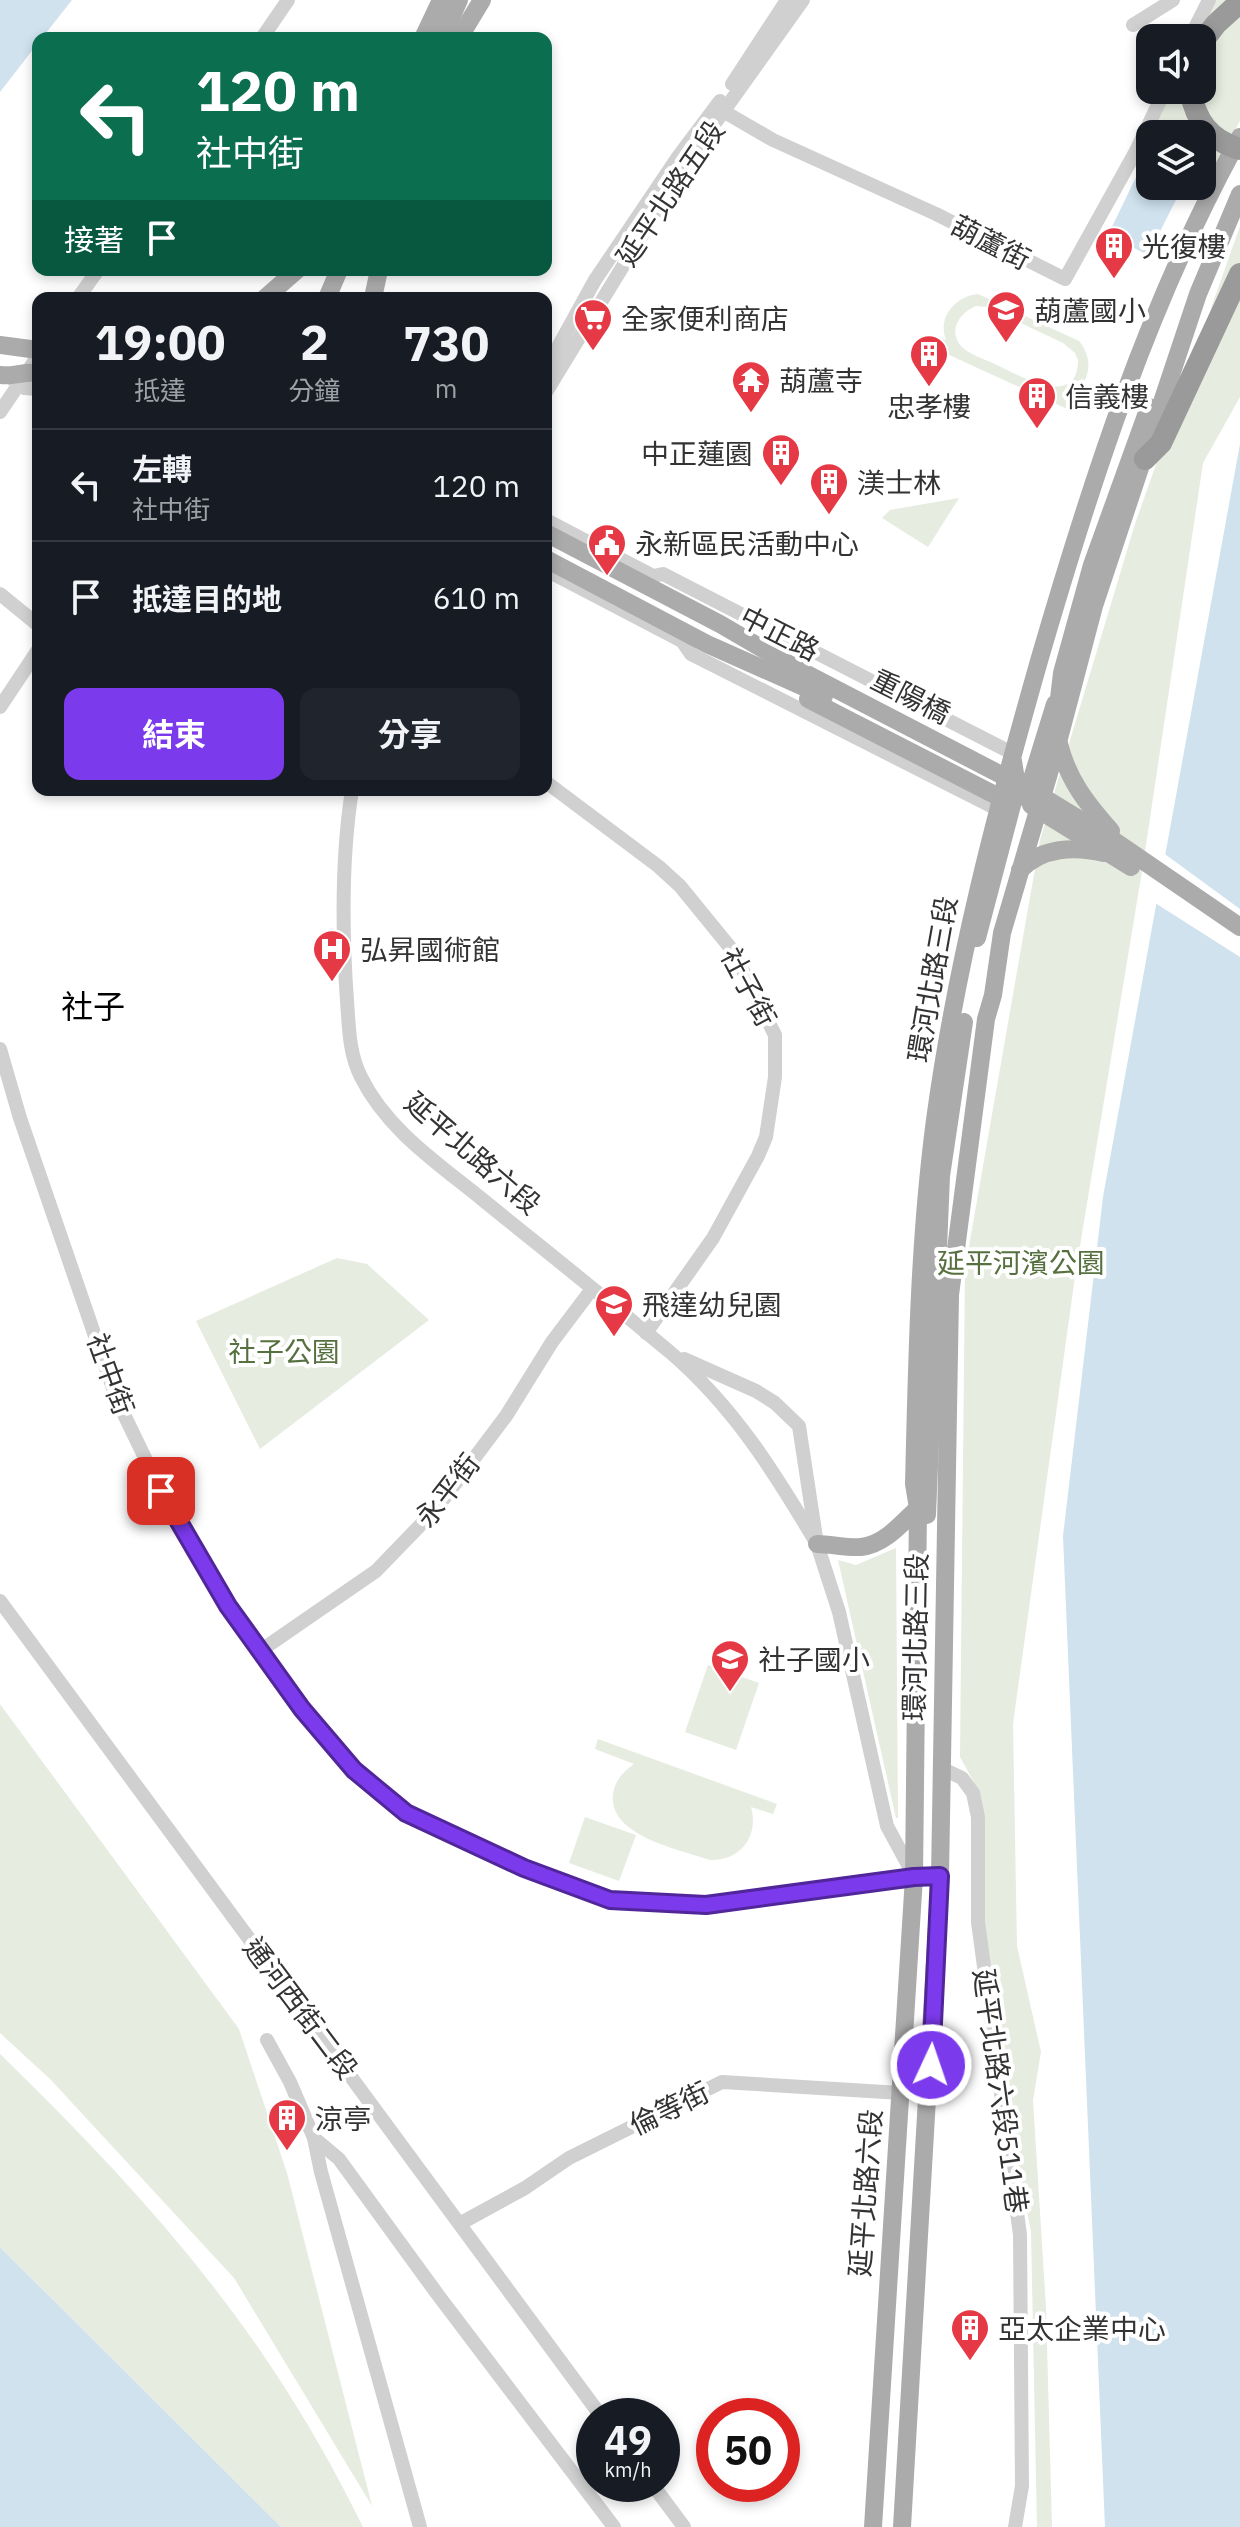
<!DOCTYPE html>
<html lang="zh-TW">
<meta charset="utf-8">
<style>
:root{--surface:#171b24;--page:#20242c;--text:#f1f3f6;--muted:#9ea1a6;--line:#363941;--accent:#7c3aed}
body{margin:0;font-family:"IBM Plex Sans","Noto Sans TC",sans-serif;background:var(--page);color:var(--text);height:100vh;display:flex;flex-direction:column;font-size:30px;white-space:nowrap}
*{box-sizing:border-box;margin:0}
p{font-size:26px;color:var(--muted)}
.icon{flex:none;width:44px;height:44px;fill:none;stroke:currentColor;stroke-width:2;stroke-linecap:round;stroke-linejoin:round}
.map{position:relative;flex:1;overflow:hidden}
.drawer{position:absolute;left:32px;top:292px;width:520px;height:504px;display:flex;flex-direction:column;background:var(--surface);border-radius:16px;box-shadow:0 4px 12px #0003}
.drawer>*{flex:none}
.banner{position:absolute;left:32px;top:32px;width:520px;height:244px;border-radius:16px;box-shadow:0 4px 12px #0003;background:#0b6e4f;color:#fff;overflow:hidden}
.tools{position:absolute;left:1136px;top:24px;display:grid;gap:16px}
.tools a{display:grid;place-items:center;width:80px;height:80px;border-radius:16px;background:var(--surface);box-shadow:0 4px 12px #0003;font-size:40px}
.speed{position:absolute;left:576px;top:2398px;display:flex;gap:16px;font-size:40px;font-weight:700;text-align:center}
.speed>*{display:grid;place-content:center;width:104px;height:104px;border-radius:50%;background:var(--surface);box-shadow:0 4px 12px #0003;line-height:1}
.speed small{font-size:20px;font-weight:400}
.speed .limit{border:12px solid #d22;background:#fff;color:#111}
.pin{position:absolute;display:grid;place-items:center;width:68px;height:68px;color:#fff;margin:-34px;border-radius:16px;box-shadow:0 4px 12px #0006}
.me{position:absolute;width:88px;margin:-44px;rotate:3deg;stroke-linejoin:round;filter:drop-shadow(0 0 6px #0008)}
.turn{display:flex;align-items:center;gap:28px;height:168px;padding:0 32px;font-size:36px}
.turn .icon{width:104px;height:104px;stroke-width:2.5}
.turn b{display:block;font-size:56px;line-height:68px}
.then{display:flex;align-items:center;height:76px;padding:0 32px;background:#0003;gap:16px;font-size:30px}
.eta{display:flex;justify-content:space-evenly;align-items:center;height:136px;text-align:center}
.eta b{font-size:48px;font-weight:700;line-height:56px}
.button{display:flex;gap:16px;margin-top:auto;padding:16px 32px}
.button a{flex:1;height:92px;border-radius:16px;background:var(--accent);color:#fff;font-size:32px;font-weight:700;line-height:92px;text-align:center}
.button a+a{background:var(--page);color:var(--text)}
ul{padding:0;list-style:none}
li{display:flex;align-items:center;gap:24px;height:112px;padding:0 32px;border-top:2px solid var(--line)}
li div{flex:1}
li b{display:block;font-size:30px}
li em{font-style:normal}
.map>svg:first-child{display:block}
.green{fill:#e6ecdf;fill-rule:evenodd}
.water{fill:#cfe2ee}
.pier{fill:#fff}
.lines{fill:none;stroke-linecap:round;stroke-linejoin:round}
.minor{stroke:#d0d0d0;stroke-width:14}
.major{stroke:#ababab;stroke-width:18}
.highway{stroke:#9a9a9a;stroke-width:22}
.route-casing{stroke:#51269a;stroke-width:20}
.route{stroke:#7c3aed;stroke-width:14}
.labels{text-anchor:middle;dominant-baseline:central;stroke-width:8;stroke-linejoin:round;paint-order:stroke}
.street-label{font-size:28px;fill:#333;stroke:#fff}
.poi-label{font-size:28px;fill:#333;stroke:#fff;text-anchor:start}
.park-label{font-size:28px;fill:#56703f;stroke:#fff}
.quarter-label{font-size:32px;fill:#000;stroke:#fff}
</style>
<div class="map">
<svg width="1240" height="2527" viewBox="0 0 1240 2527">
<rect width="100%" height="100%" fill="#fff"/>
<!-- green -->
<g class="green">
<path d="M1216,0H1240V121L1209,177L1202,173V134H1150V145L1144,142L1171,90H1202V38H1197Z"/>
<path d="M1240,226V397L1203,463L1143,865L1075,1276L1013,1724L1017,1946L1041,2052L1033,2100L1046,2308L1052,2527H1037L1031,2232L980,1959L977,1788L960,1757L965,1269L1040,840L1135,524Z"/>
<path d="M978,294L1079,341C1096,362 1089,386 1066,398L1079,405L1076,413L936,349L940,338L946,340C937,317 956,296 978,294ZM976,306L987,307L1063,343L1075,353L1078,360C1078,410 1020,376 999,366C987,360 969,355 960,345C948,329 961,312 976,306Z"/>
<path d="M959,498L928,547L882,518L890,510Z"/>
<path d="M337,1258L367,1264L429,1320L260,1449L196,1321Z"/>
<path d="M896,1548L898,1818H896L838,1560L856,1565Z"/>
<path d="M708,1665L759,1683L736,1750L685,1732Z"/>
<path d="M0,1704L239,2029L287,2173L372,2506L234,2278L51,2080L0,2033Z"/>
<path d="M598,1739L777,1804L773,1814L751,1807C759,1836 741,1861 710,1860C679,1849 608,1836 613,1794C615,1780 624,1771 634,1764L595,1749Z"/>
<path d="M585,1817L636,1835L619,1881L569,1863Z"/>
<path d="M0,2054C99,2150 195,2252 272,2368C306,2419 336,2472 363,2527H281L0,2247Z"/>
</g>
<!-- water -->
<g class="water">
<path d="M0,0H72L42,38H38V43L0,92Z"/>
<path d="M1138,173L1150,178V186H1168L1180,192L1148,255L1108,235Z"/>
<path d="M1240,444V2527H1105L1063,1536L1103,1197Z"/>
<path d="M0,2247L281,2527H0Z"/>
</g>
<!-- pier -->
<path class="pier" d="M1162,852L1240,909V957L1152,901Z"/>
<g class="lines">
<!-- minor -->
<g class="minor">
<path d="M1133,25L1173,0"/>
<path d="M262,38L288,0"/>
<path d="M1190,38L1209,0"/>
<path d="M732,84L787,0"/>
<path d="M716,107L773,140L936,214L1065,279L1136,151L1165,90"/>
<path d="M78,298L98,270"/>
<path d="M546,369L595,280L678,157L720,101"/>
<path d="M12,379L24,388L38,389"/>
<path d="M546,392L683,168L803,0"/>
<path d="M0,412L38,356"/>
<path d="M546,520L653,576L663,574L1012,753"/>
<path d="M546,570L682,641L691,654L999,810"/>
<path d="M0,594L38,625"/>
<path d="M0,707L38,650"/>
<path d="M546,782L658,866L680,886L733,951L775,1035V1077L766,1137L758,1156L713,1238L646,1333"/>
<path d="M352,790C341,860 342,931 347,1001C349,1027 349,1054 361,1077C387,1130 439,1164 483,1200C546,1251 609,1301 671,1353C734,1407 775,1473 817,1544"/>
<path d="M0,1049L20,1118L117,1400L161,1491L228,1606L302,1709L354,1770L406,1813L473,1847L549,1879L610,1900L706,1905L914,1877L940,1876"/>
<path d="M684,1359L756,1391L775,1403L799,1426L817,1544L839,1612L887,1826L913,1874"/>
<path d="M0,1601L601,2416"/>
<path d="M260,1651L376,1571L436,1509L506,1416L552,1342L592,1289"/>
<path d="M941,1768L962,1778L973,1793L978,1817V1922L1020,2235L1022,2486L1015,2527"/>
<path d="M267,2040L290,2082L314,2138L339,2159L438,2295L614,2527"/>
<path d="M314,2138L321,2172L420,2527"/>
<path d="M461,2223L525,2188L569,2158L722,2082L901,2093"/>
<path d="M652,2484L684,2527"/>
</g>
<!-- major -->
<g class="major">
<path d="M423,38L441,0"/>
<path d="M442,38L459,0"/>
<path d="M459,38L482,0"/>
<path d="M265,298L297,270"/>
<path d="M327,298L339,270"/>
<path d="M373,298L379,270"/>
<path d="M0,345L38,350"/>
<path d="M0,375C13,377 24,371 38,373"/>
<path d="M546,533L720,624L801,671L1036,793L1110,838L1240,927"/>
<path d="M546,559L707,644L824,696"/>
<path d="M808,699L995,795L1010,799"/>
<path d="M1057,715L1062,673L1092,565L1149,407"/>
<path d="M1059,744C1068,780 1087,804 1111,831"/>
<path d="M1026,798L1055,704"/>
<path d="M1031,805L1131,867"/>
<path d="M1020,870C1042,847 1075,846 1104,853"/>
<path d="M977,938L1017,786L1013,761"/>
<path d="M927,1515L941,1176L964,1022"/>
<path d="M817,1544C831,1544 847,1548 861,1547C884,1545 902,1523 918,1508"/>
<path d="M873,2527L914,1877L918,1508L914,1484C917,1363 919,1241 935,1120C956,964 996,812 1039,661C1091,482 1149,301 1240,137"/>
<path d="M902,2527L940,1876L950,1295L986,1019L993,995L1002,933L1057,746L1094,606L1198,294L1240,194"/>
</g>
<!-- highway -->
<g class="highway">
<path d="M1202,42L1216,24L1240,2"/>
<path d="M1190,90C1196,121 1209,140 1240,149"/>
<path d="M1145,459L1161,443L1240,274"/>
</g>
</g>
<g class="lines">
<!-- route casing -->
<g class="route-casing">
<path id="route" d="M161,1491L228,1606L302,1709L354,1770L406,1813L524,1868L610,1900L706,1905L914,1877L940,1876L931,2065"/>
</g>
<!-- route -->
<use href="#route" class="route"/>
</g>
<!-- icons -->
<defs>
<g id="building-pin" transform="scale(2)"><path d="M0 17L-7.5 6A9.5 9.5 0 1 1 7.5 6Z" fill="#e63946" stroke="#fff"/><path d="M-4-6H4V6H1V3H-1V6H-4ZM-2.5-4.3h1.7v1.8h-1.7ZM.8-4.3h1.7v1.8H.8ZM-2.5-1h1.7V.8h-1.7ZM.8-1h1.7V.8H.8Z" fill="#fff"/></g>
<g id="school-pin" transform="scale(2)"><path d="M0 17L-7.5 6A9.5 9.5 0 1 1 7.5 6Z" fill="#e63946" stroke="#fff"/><path d="M0-5L7-2L0 1L-7-2ZM-4 1L0 2.5L4 1V4Q0 6-4 4Z" fill="#fff"/></g>
<g id="supermarket-pin" transform="scale(2)"><path d="M0 17L-7.5 6A9.5 9.5 0 1 1 7.5 6Z" fill="#e63946" stroke="#fff"/><path d="M-6-5.5h2.5l.6 2H6L4.5 2H-2.5L-4.4-4H-6ZM-1.5 3.2a1.3 1.3 0 1 0 .1 0ZM3 3.2a1.3 1.3 0 1 0 .1 0Z" fill="#fff"/></g>
<g id="temple-pin" transform="scale(2)"><path d="M0 17L-7.5 6A9.5 9.5 0 1 1 7.5 6Z" fill="#e63946" stroke="#fff"/><path d="M0-6L5-2H3V0L6.5 2.5H4V6H1.5V3h-3V6H-4V2.5H-6.5L-3 0V-2H-5Z" fill="#fff"/></g>
<g id="civic-pin" transform="scale(2)"><path d="M0 17L-7.5 6A9.5 9.5 0 1 1 7.5 6Z" fill="#e63946" stroke="#fff"/><path d="M-.6-6.5H3V-4.5H.6V-3L4-1V1h2V6H-6V1h2V-1L-.6-3ZM-1.2 2.5V6h2.4V2.5Z" fill="#fff"/></g>
<g id="hospital-pin" transform="scale(2)"><path d="M0 17L-7.5 6A9.5 9.5 0 1 1 7.5 6Z" fill="#e63946" stroke="#fff"/><path d="M-5-5h3v3.5h4V-5h3V5h-3V1.5h-4V5h-3Z" fill="#fff"/></g>
</defs>
<g fill-rule="evenodd">
<use href="#building-pin" x="1114" y="246"/>
<use href="#school-pin" x="1006" y="310"/>
<use href="#supermarket-pin" x="593" y="318"/>
<use href="#building-pin" x="929" y="354"/>
<use href="#temple-pin" x="751" y="380"/>
<use href="#building-pin" x="1037" y="396"/>
<use href="#building-pin" x="781" y="453"/>
<use href="#building-pin" x="829" y="482"/>
<use href="#civic-pin" x="607" y="543"/>
<use href="#hospital-pin" x="332" y="949"/>
<use href="#school-pin" x="614" y="1304"/>
<use href="#school-pin" x="730" y="1659"/>
<use href="#building-pin" x="287" y="2118"/>
<use href="#building-pin" x="970" y="2328"/>
</g>
<g class="labels">
<!-- street labels -->
<g class="street-label">
<text transform="translate(670 193) rotate(-56)">延平北路五段</text>
<text transform="translate(991 242) rotate(27)">葫蘆街</text>
<text transform="translate(780 633) rotate(27)">中正路</text>
<text transform="translate(911 696) rotate(27)">重陽橋</text>
<text transform="translate(932 979) rotate(-80)">環河北路三段</text>
<text transform="translate(749 987) rotate(62)">社子街</text>
<text transform="translate(473 1153) rotate(41)">延平北路六段</text>
<text transform="translate(111 1374) rotate(70)">社中街</text>
<text transform="translate(447 1490) rotate(-52)">永平街</text>
<text transform="translate(915 1637) rotate(-89)">環河北路三段</text>
<text transform="translate(301 2008) rotate(53)">通河西街二段</text>
<text transform="translate(1001 2091) rotate(82)">延平北路六段511巷</text>
<text transform="translate(669 2108) rotate(-26)">倫等街</text>
<text transform="translate(865 2193) rotate(-86)">延平北路六段</text>
</g>
<!-- poi labels -->
<g class="poi-label">
<text x="1142" y="246">光復樓</text>
<text x="1034" y="310">葫蘆國小</text>
<text x="621" y="318">全家便利商店</text>
<text x="779" y="380">葫蘆寺</text>
<text x="1065" y="396">信義樓</text>
<text x="929" y="406" text-anchor="middle">忠孝樓</text>
<text x="753" y="453" text-anchor="end">中正蓮園</text>
<text x="857" y="482">渼士林</text>
<text x="635" y="543">永新區民活動中心</text>
<text x="360" y="949">弘昇國術館</text>
<text x="642" y="1304">飛達幼兒園</text>
<text x="758" y="1659">社子國小</text>
<text x="315" y="2118">涼亭</text>
<text x="998" y="2328">亞太企業中心</text>
</g>
<!-- park labels -->
<g class="park-label">
<text x="1021" y="1262">延平河濱公園</text>
<text x="284" y="1351">社子公園</text>
</g>
<!-- quarter labels -->
<g class="quarter-label">
<text x="93" y="1006">社子</text>
</g>
</g>
</svg>
<div class="tools">
<a><svg class="icon" aria-label="sound" viewBox="0 0 24 24"><path d="M4 9h4l5-4v14l-5-4H4zM17 9q2 3 0 6"/></svg></a>
<a><svg class="icon" aria-label="layers" viewBox="0 0 24 24"><path d="M12 4l9 5-9 5-9-5zM3 14l9 5 9-5"/></svg></a>
</div>
<div class="speed"><div>49<small>km/h</small></div><div class="limit">50</div></div>
<div class="pin" style="left:161px;top:1491px;background:#d93025"><svg class="icon" aria-label="arrive" viewBox="0 0 24 24"><path d="M6 21V4h12l-3 4 3 4H6"/></svg></div>
<svg class="me" style="left:931px;top:2065px" viewBox="-20 -20 40 40"><circle r="17" fill="#7c3aed" stroke="#fff" stroke-width="3"/><path d="M0-11L8 9 0 5-8 9z" fill="#fff"/></svg>
<div class="banner">
<div class="turn"><svg class="icon" aria-label="left" viewBox="0 0 24 24"><path d="M17 20v-9H6M10 6l-5 5 5 5"/></svg><div><b>120 m</b>社中街</div></div>
<div class="then">接著<svg class="icon" aria-label="arrive" viewBox="0 0 24 24"><path d="M6 21V4h12l-3 4 3 4H6"/></svg></div>
</div>
<section class="drawer">
<div class="eta">
<div><b>19:00</b><p>抵達</p></div>
<div><b>2</b><p>分鐘</p></div>
<div><b>730</b><p>m</p></div>
</div>
<ul>
<li><svg class="icon" aria-label="left" viewBox="0 0 24 24"><path d="M17 20v-9H6M10 6l-5 5 5 5"/></svg><div><b>左轉</b><p>社中街</p></div><em>120 m</em></li>
<li><svg class="icon" aria-label="arrive" viewBox="0 0 24 24"><path d="M6 21V4h12l-3 4 3 4H6"/></svg><div><b>抵達目的地</b></div><em>610 m</em></li>
</ul>
<div class="button"><a>結束</a><a>分享</a></div>
</section>
</div>
